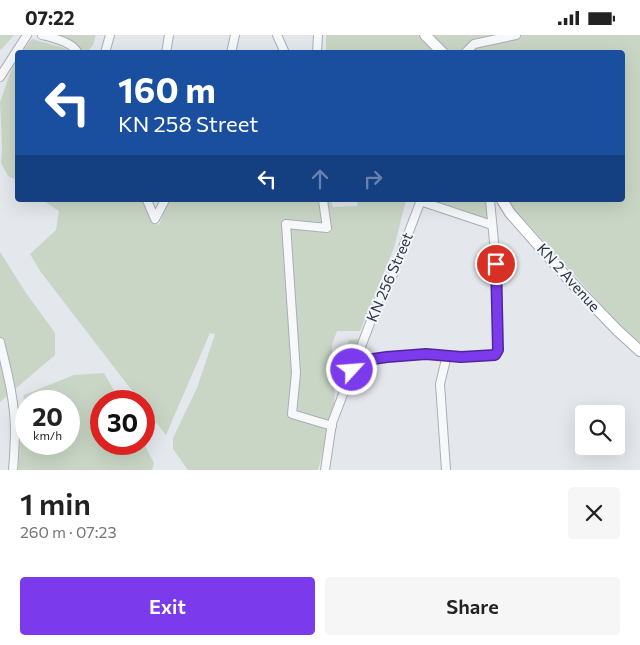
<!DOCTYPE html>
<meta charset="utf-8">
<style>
:root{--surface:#fff;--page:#f6f6f6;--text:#222;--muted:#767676;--accent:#7c3aed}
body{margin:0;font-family:Commissioner,sans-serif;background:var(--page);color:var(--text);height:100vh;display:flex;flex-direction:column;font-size:19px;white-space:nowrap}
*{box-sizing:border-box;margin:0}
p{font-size:16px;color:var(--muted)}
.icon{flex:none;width:28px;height:28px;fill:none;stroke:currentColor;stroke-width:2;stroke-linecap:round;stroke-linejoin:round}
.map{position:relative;height:435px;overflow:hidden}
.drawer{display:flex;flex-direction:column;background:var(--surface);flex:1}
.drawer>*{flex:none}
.guide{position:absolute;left:15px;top:15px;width:610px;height:152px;border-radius:5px;box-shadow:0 5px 20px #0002;background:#1a4fa0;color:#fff;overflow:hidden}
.fabs{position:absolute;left:575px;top:370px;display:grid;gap:10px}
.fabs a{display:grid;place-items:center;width:50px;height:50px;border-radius:5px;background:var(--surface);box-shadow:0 5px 20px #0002;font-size:25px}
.speed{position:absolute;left:15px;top:355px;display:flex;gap:10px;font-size:25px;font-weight:700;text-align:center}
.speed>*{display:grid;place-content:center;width:65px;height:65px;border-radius:50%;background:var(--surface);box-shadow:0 5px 20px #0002;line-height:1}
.speed small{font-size:12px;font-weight:400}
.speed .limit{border:8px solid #d22;background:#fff;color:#111}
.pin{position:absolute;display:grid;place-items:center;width:42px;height:42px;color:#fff;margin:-21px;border:2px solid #fff;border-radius:50%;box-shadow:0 1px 5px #0007}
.me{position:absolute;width:55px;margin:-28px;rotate:64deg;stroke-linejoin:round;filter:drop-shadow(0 0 4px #0008)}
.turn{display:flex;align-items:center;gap:18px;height:105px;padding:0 20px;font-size:22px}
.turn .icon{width:65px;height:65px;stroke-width:2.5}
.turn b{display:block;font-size:35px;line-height:42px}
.lanes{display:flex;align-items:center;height:48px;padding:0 20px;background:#0003;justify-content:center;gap:25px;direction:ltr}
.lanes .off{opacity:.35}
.round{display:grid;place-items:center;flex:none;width:52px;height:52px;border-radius:5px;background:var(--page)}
.head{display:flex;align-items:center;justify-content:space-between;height:85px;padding:0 20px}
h1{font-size:30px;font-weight:600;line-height:38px}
.cta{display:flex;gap:10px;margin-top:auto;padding:10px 20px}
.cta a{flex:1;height:58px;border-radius:5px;background:var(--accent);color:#fff;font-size:20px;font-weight:600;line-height:58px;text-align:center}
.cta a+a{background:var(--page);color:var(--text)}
.status{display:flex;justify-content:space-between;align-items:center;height:35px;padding:0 25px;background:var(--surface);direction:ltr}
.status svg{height:14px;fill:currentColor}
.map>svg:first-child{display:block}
.green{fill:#c9d6c5;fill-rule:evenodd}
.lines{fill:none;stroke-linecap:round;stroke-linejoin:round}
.minor-casing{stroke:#a9aeb7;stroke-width:10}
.major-casing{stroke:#a3abb8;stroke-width:12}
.minor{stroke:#f7f8fa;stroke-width:8}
.major{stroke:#fff;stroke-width:10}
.route-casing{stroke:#51269a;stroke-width:12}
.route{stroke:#7c3aed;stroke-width:9}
.labels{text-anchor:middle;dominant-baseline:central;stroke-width:4;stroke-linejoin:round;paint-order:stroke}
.street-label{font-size:15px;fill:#2b3445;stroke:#f4f6f9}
</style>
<div class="status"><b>07:22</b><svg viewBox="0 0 49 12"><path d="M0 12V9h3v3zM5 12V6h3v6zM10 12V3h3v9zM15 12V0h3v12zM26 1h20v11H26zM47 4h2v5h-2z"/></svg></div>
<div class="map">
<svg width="640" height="435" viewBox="0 0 640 435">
<rect width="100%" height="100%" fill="#e4e7ec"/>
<!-- green -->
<g class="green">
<path d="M0,0H14L1,15L0,14Z"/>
<path d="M54,0H96L93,10L88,16H81L77,10Z"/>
<path d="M326,0H640V312L506,165H622V18H326Z"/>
<path d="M32,4L64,13L71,17H22Z"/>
<path d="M14,28L18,30L17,145L8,141L1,128L2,111L0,67Z"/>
<path d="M42,165H143L152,187L159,190L166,172L171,165H330L333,172L357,171L358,165H406L394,213L360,296H337L332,310V316L345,317L349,305L359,304C356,314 355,326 343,329L346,335L344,346L335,350L334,373L318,435H188L173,414V403L197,353L215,299L210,298L166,400L144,372V366H140L40,236L30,219L56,195L59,176Z"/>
<path d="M424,165H486L489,186Z"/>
<path d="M0,217L26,258L55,298V320L0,367Z"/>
<path d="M104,338L120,366H101V409H144L154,428L152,435H18L24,360L74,340ZM26,366H69V409H26Z"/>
</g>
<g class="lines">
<!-- minor casing -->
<g class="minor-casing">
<g id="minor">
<path d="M42,0C54,3 72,7 78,18"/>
<path d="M277,0L285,18"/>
<path d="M105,18L110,0"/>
<path d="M166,18L169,0"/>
<path d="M231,18L235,0"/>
<path d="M317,18L318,0"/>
<path d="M465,18L474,9L516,0"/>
<path d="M0,42L27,0"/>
<path d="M147,165L155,184L165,165"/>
<path d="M323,165L327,193L286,189L296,338L292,379L332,391"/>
<path d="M420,166L492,190"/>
<path d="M0,307C7,336 15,366 15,396C15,409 14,422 13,435"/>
<path d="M352,335L373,324L426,319L461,322L495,320L497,318L498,284L497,238L490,165"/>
<path d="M325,435L332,388L383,254L393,239L421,165"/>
<path d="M446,435L440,349L447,320"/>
</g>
</g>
<!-- major casing -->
<g class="major-casing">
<g id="major">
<path d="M425,0L443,18"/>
<path d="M502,165L510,178L570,246L617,295L640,316"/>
</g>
</g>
<!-- minor -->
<use href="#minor" class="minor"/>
<!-- major -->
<use href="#major" class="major"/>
</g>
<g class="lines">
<!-- route casing -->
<g class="route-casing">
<path id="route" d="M352,335L373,324L387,322L426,319L461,322L495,320L498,315L496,229"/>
</g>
<!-- route -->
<use href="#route" class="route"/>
</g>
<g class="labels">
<!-- street labels -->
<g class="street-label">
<text transform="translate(389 242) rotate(-67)">KN 256 Street</text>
<text transform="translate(569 242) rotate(48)">KN 2 Avenue</text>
</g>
</g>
</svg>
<div class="fabs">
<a><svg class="icon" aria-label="search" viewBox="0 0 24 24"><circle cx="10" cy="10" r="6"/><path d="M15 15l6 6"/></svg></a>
</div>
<div class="speed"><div>20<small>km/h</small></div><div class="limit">30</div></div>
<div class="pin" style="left:496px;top:229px;background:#d93025"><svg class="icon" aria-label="arrive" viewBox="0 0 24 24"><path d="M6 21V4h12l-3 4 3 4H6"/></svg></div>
<svg class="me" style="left:352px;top:335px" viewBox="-20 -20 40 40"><circle r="17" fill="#7c3aed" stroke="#fff" stroke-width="3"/><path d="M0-11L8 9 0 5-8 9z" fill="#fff"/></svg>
<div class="guide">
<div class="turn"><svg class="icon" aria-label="left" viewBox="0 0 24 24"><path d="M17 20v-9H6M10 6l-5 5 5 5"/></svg><div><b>160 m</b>KN 258 Street</div></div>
<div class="lanes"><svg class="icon" aria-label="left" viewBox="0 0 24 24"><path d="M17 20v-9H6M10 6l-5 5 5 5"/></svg><svg class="icon off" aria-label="ahead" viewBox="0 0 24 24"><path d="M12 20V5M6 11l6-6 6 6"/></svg><svg class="icon off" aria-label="right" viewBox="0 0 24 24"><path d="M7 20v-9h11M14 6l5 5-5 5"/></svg></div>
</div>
</div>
<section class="drawer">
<div class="head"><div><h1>1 min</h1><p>260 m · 07:23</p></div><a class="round"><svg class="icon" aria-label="close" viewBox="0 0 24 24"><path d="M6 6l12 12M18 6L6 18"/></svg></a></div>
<div class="cta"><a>Exit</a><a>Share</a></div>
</section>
